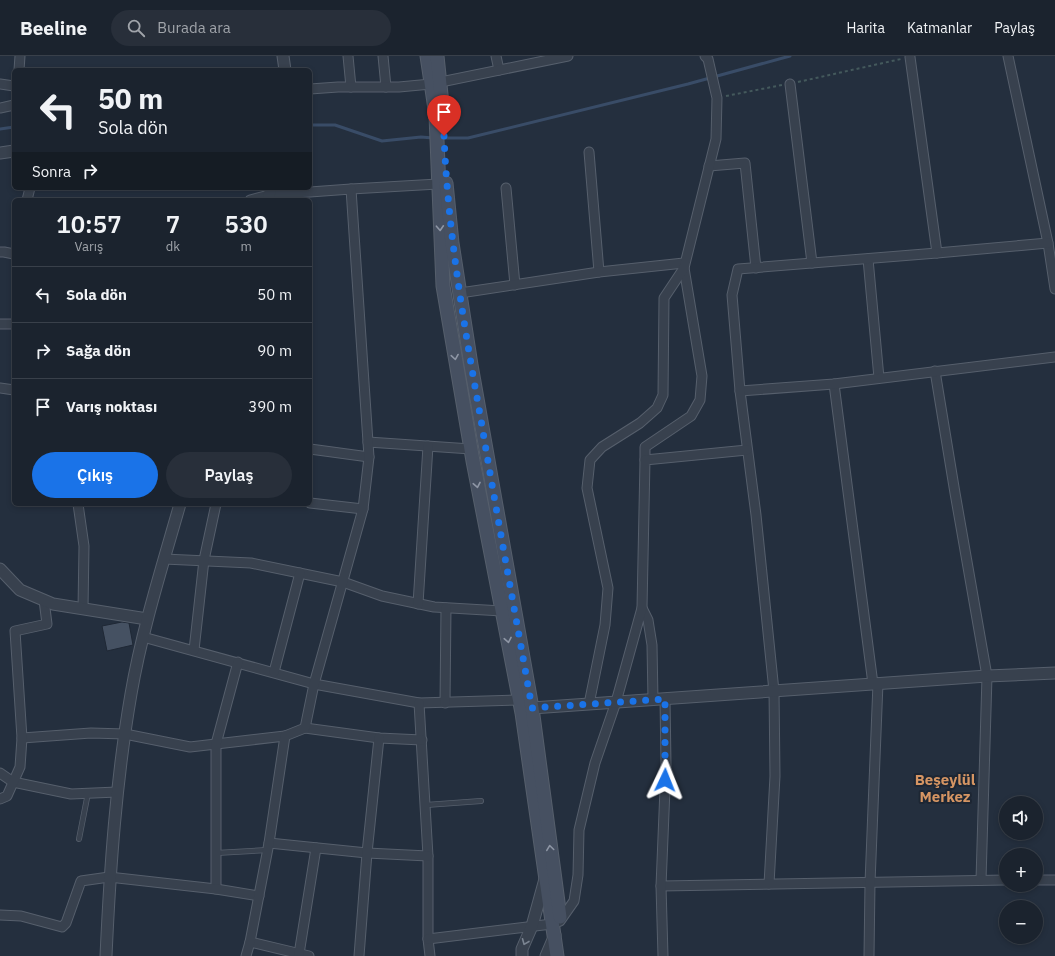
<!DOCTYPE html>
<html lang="tr">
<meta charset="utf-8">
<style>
:root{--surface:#1b232e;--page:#282f3a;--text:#f1f3f6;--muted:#a0a4aa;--line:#39404a;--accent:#1a73e8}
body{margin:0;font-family:"IBM Plex Sans",sans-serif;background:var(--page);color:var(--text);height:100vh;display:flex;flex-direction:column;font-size:15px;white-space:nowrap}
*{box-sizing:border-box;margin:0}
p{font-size:13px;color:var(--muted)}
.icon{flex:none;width:22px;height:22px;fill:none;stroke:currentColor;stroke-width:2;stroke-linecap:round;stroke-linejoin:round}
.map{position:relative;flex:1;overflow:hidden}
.side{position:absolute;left:12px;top:142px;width:300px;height:308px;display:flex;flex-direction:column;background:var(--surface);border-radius:6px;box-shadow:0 2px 6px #0003,0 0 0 1px var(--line)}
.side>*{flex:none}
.hud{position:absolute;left:12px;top:12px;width:300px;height:122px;border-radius:6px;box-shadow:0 2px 6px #0003,0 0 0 1px var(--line);background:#1b232e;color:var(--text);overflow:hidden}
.buttons{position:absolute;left:999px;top:740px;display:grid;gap:8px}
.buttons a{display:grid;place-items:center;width:44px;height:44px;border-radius:50%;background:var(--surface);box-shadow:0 2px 6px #0003,0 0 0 1px var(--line);font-size:20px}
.pin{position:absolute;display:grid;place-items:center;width:34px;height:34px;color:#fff;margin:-41px -17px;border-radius:50% 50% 50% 0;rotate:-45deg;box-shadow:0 0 4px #0007}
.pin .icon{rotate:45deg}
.me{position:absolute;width:44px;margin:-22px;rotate:2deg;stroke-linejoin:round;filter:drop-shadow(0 0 3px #0008)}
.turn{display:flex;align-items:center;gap:14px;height:84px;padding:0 20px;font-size:18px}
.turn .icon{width:52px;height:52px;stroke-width:2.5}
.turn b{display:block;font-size:28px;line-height:34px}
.then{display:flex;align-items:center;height:38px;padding:0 20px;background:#0003;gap:8px;font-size:15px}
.eta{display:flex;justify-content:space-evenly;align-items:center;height:68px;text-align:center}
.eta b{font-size:24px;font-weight:600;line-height:28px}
.primary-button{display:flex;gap:8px;margin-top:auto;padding:8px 20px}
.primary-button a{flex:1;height:46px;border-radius:24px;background:var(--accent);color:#fff;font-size:16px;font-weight:600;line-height:46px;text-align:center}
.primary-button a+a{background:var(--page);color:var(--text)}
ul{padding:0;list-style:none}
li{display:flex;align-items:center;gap:12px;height:56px;padding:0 20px;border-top:1px solid var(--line)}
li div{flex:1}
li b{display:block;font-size:15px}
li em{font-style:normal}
header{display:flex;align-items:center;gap:24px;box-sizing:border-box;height:56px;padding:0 20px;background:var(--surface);border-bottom:1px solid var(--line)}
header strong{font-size:19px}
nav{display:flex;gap:22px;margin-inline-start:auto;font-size:14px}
.search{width:280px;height:36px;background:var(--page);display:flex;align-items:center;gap:10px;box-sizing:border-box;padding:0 14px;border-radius:22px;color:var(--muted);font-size:15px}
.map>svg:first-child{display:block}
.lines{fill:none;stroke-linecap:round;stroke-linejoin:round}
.stream{stroke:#394c67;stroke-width:3}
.building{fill:#455162;stroke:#1f2835}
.service-casing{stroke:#565f6c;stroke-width:6}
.minor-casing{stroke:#565f6c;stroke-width:11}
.tertiary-casing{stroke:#565f6c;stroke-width:13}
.secondary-casing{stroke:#565f6c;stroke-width:15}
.path{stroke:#44595c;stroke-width:2;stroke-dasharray:3 3;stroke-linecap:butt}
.service{stroke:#38414e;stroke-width:4.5}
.minor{stroke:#38414e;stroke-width:9}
.tertiary{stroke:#38414e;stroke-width:11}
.secondary{stroke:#465061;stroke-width:13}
.oneway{stroke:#8e96a5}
.oneway2{stroke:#7c8592}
.route{stroke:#1a73e8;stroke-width:7;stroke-dasharray:0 12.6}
.labels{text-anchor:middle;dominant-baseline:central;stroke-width:4;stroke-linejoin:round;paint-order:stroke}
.district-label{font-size:15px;font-weight:bold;fill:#d59563;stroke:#1d2633}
</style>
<header>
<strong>Beeline</strong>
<div class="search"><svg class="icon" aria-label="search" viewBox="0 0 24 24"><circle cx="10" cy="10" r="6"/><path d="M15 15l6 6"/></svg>Burada ara</div>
<nav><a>Harita</a><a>Katmanlar</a><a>Paylaş</a></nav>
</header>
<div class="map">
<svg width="1055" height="900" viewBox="0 0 1055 900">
<rect width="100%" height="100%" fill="#242f3e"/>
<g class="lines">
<!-- stream -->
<g class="stream">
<path d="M310,69H335L382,85L421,81L433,82"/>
<path d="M0,73L14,71"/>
<path d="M441,82H468L688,28L790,0"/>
</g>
</g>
<!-- building -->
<path class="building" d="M122,566L129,567L133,589L107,595L102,570Z"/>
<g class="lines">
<!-- service casing -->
<g class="service-casing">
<g id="service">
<path d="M426,749L481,745"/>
<path d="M79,783L88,737"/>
<path d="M216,797L268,794"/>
</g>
</g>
<!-- minor casing -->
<g class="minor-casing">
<g id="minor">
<path d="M348,0L351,31"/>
<path d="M383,0L386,31"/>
<path d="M496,0L499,14"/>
<path d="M1008,0L1048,187L1055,233"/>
<path d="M910,1L937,197L1048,187"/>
<path d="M19,14L20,0"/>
<path d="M0,28L14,30"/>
<path d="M790,28L812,207"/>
<path d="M310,33L338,31H399L431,28L568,0"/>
<path d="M0,52L14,49"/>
<path d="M589,96L599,216"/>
<path d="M709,110L745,107L756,212"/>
<path d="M506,132L515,229"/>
<path d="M351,133L438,128"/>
<path d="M27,144L30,132"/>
<path d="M0,196H4L14,198"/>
<path d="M868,203L879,322"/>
<path d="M460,237L599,216L684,207"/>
<path d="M0,268H14"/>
<path d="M935,315L955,437L987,620L981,824"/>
<path d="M834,328L873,628"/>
<path d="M0,332L14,334"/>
<path d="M740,335L834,328L1055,301"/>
<path d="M368,386L471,393"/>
<path d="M310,393L369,401"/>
<path d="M645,404V391L691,360L700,344L702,320L684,212"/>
<path d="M310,447L363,453"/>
<path d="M78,448L84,490L83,553"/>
<path d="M164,503L251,507L343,526L382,540L434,551L502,555"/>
<path d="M418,548L428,390"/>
<path d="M642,552L648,564L652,589L653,644"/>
<path d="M143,581L314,628L419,647L520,644"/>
<path d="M194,594L204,504L216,448"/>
<path d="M274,616L300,517"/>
<path d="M419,647L428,800V883L430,900"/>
<path d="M445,647L446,552"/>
<path d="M589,648L605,569L608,532L587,432L590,404L602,391L640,367L657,352L663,339L664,242L684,212L716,83L717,42L708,3L705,0"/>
<path d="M305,672L379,682L422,684"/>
<path d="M22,682L91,677L125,678L190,691L285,680"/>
<path d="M0,717L13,726L71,738L117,736"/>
<path d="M0,743L7,740L20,711L22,682L15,575L47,568L44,544"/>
<path d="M269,787L367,797L428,800"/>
<path d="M1036,824H1055"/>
<path d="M769,828L775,720L774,635L756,459L740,335L732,239L738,213L937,197"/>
<path d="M661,830L1006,824"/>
<path d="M216,833V688L238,606"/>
<path d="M0,859L21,860L62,871L66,867L81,825L109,821L216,833L259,840"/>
<path d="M428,883L552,868L560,865L574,845L578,819L579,774L595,707L616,646L642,552L645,404L747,394"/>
<path d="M250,886L309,900"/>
<path d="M299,898L316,792"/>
<path d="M246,900L250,886L269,787L285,680L305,672L314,628L363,453L369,401L351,133L269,139L250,144"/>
<path d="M359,900L367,797L379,682"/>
<path d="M663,900L661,830L666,708L665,643"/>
<path d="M869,900L870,827L878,627"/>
</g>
</g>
<!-- tertiary casing -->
<g class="tertiary-casing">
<g id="tertiary">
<path d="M283,0L285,14"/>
<path d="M0,97L14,95"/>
<path d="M268,144L271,132"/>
<path d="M0,513L20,534L53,548L147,563"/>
<path d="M525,655L532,652L987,620L1055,617"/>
<path d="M106,900C110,812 116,725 131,638C142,574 162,511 180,448"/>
<path d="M522,900V893L532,870L545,823"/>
<path d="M546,900L555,879"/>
</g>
</g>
<!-- secondary casing -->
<g class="secondary-casing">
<g id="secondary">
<path d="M427,0L436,60L443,230L473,405L522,657L557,900"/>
<path d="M437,0L442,48"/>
<path d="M446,127L452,187L471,309L532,652L560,861"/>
</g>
</g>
<!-- path -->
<g class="path">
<path d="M798,26L901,3"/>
<path d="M726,40L782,29"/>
</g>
<!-- service -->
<use href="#service" class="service"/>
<!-- minor -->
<use href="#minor" class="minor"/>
<!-- tertiary -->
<use href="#tertiary" class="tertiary"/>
<!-- secondary -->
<use href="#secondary" class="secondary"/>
</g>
<!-- one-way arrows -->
<defs><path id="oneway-chevron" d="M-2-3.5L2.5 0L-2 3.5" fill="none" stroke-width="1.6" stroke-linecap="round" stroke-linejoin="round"/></defs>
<g class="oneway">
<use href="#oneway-chevron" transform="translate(440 172) rotate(87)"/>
<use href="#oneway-chevron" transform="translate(455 301) rotate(81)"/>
<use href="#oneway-chevron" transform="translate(477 429) rotate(79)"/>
<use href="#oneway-chevron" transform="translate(508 584) rotate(79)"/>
<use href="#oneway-chevron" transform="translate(550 792) rotate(-98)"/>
</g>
<use class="oneway2" href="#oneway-chevron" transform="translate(525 886) rotate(112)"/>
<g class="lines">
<!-- route -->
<path class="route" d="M444,80C448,176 464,270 481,364C497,460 515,556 532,652L665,643V724"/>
</g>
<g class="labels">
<!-- district labels -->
<g class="district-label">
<text x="945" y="723">Beşeylül<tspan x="945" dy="17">Merkez</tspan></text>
</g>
</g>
</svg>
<div class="buttons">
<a><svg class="icon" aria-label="sound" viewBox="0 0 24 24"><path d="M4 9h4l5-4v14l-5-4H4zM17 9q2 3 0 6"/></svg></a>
<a>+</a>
<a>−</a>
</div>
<div class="pin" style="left:444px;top:80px;background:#d93025"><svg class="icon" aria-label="arrive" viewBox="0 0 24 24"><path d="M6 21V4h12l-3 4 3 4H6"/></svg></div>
<svg class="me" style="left:665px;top:724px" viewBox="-20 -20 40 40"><path d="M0-17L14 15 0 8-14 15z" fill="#1a73e8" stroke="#fff" stroke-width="4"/></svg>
<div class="hud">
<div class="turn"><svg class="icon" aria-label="left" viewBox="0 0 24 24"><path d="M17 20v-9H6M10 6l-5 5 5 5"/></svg><div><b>50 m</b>Sola dön</div></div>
<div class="then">Sonra<svg class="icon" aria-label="right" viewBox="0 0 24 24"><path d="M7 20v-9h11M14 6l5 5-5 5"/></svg></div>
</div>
<section class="side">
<div class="eta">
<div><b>10:57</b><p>Varış</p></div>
<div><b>7</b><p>dk</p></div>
<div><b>530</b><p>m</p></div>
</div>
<ul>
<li><svg class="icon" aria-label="left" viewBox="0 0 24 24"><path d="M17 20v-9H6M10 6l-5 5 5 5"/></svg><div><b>Sola dön</b></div><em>50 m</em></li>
<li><svg class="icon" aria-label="right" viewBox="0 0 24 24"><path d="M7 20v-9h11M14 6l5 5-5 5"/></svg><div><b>Sağa dön</b></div><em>90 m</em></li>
<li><svg class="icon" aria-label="arrive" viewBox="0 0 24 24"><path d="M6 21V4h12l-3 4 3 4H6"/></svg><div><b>Varış noktası</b></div><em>390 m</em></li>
</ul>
<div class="primary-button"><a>Çıkış</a><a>Paylaş</a></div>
</section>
</div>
